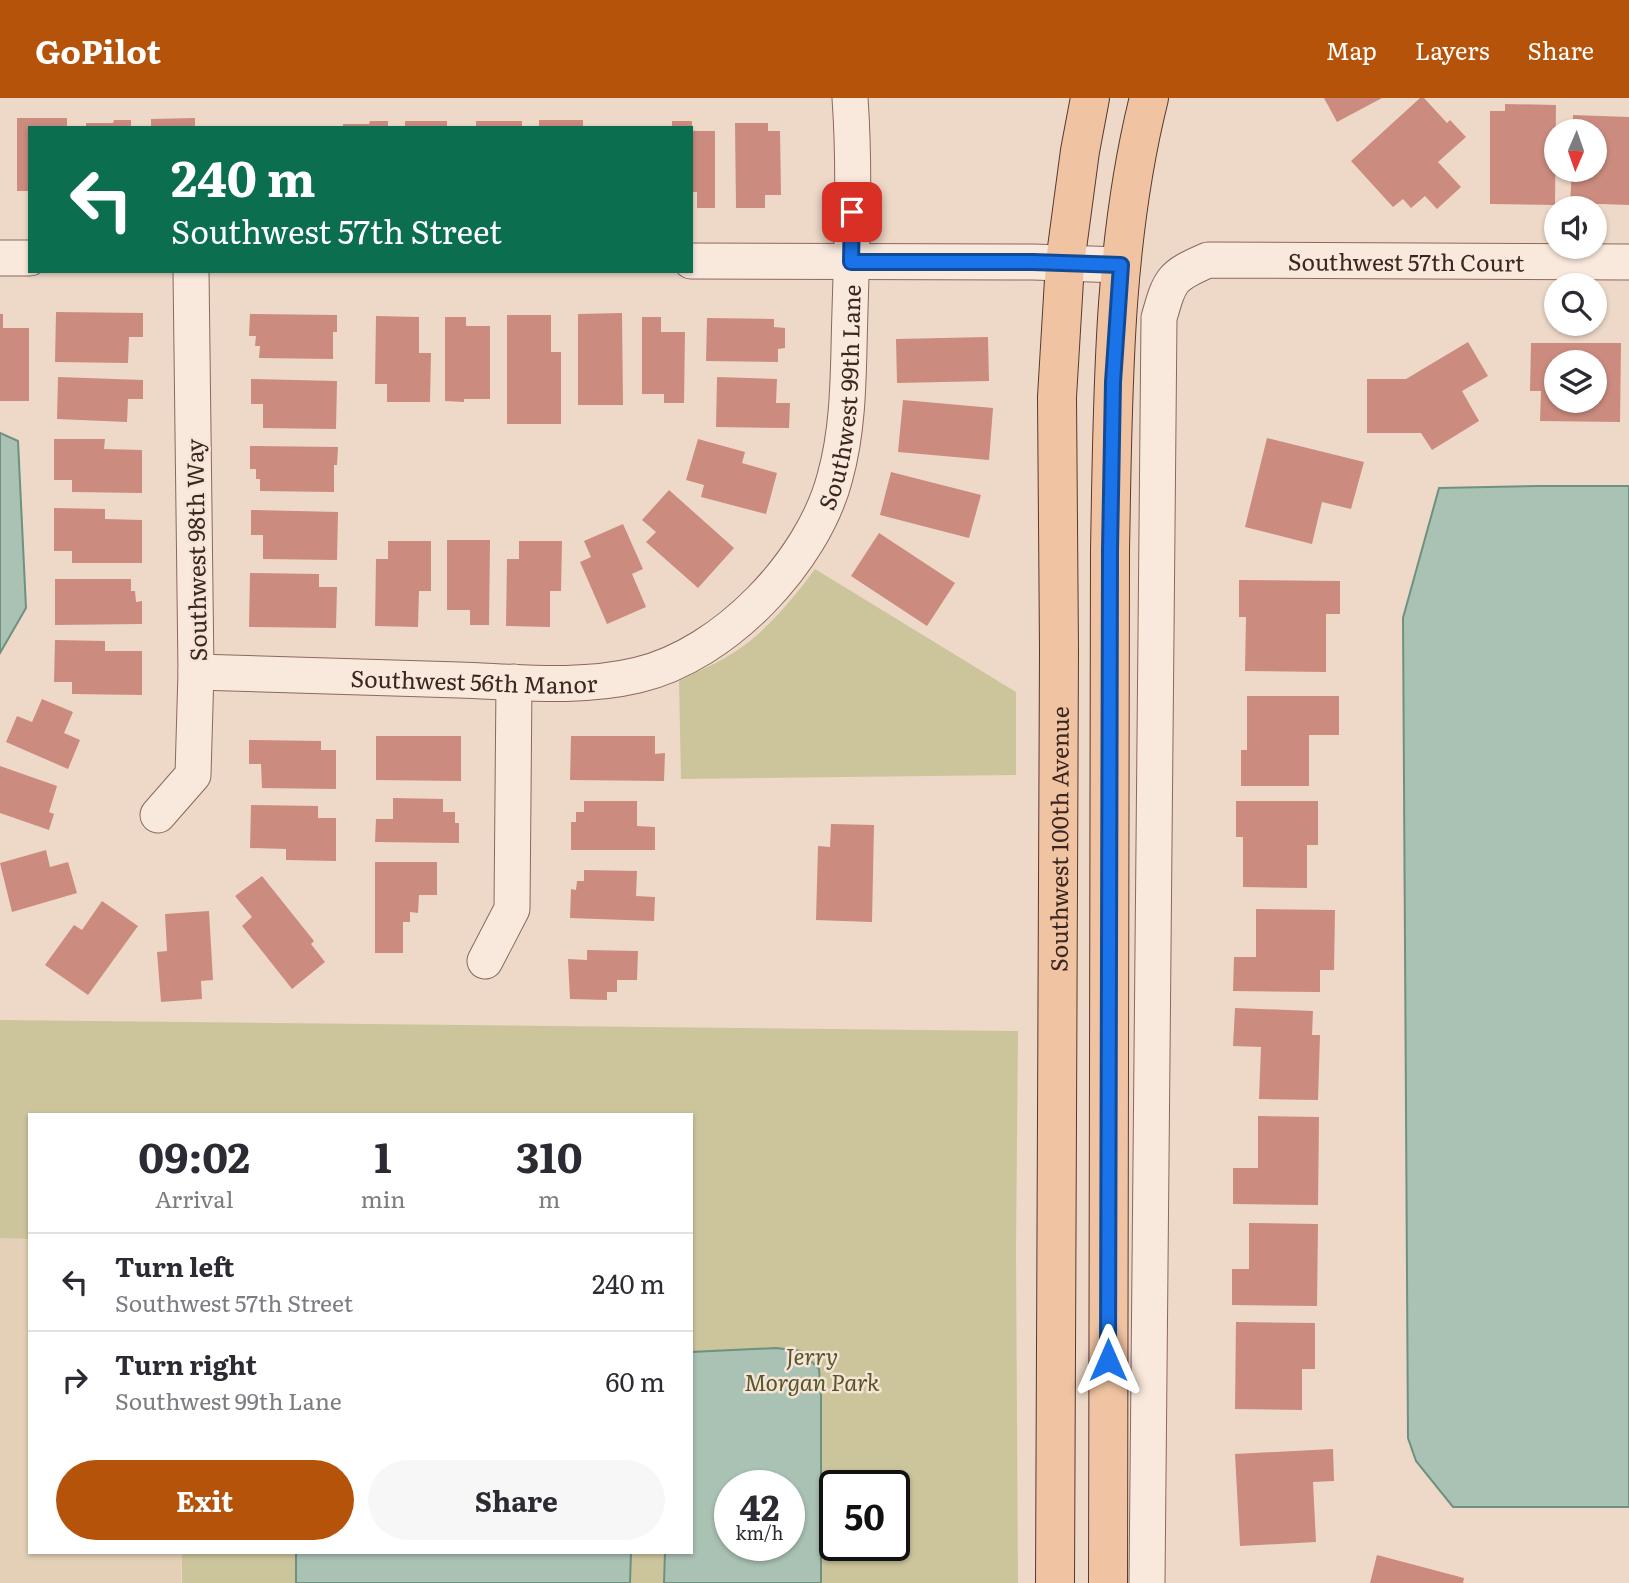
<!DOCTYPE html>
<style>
:root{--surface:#fff;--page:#f7f7f7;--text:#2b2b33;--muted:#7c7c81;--line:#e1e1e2;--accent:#b45309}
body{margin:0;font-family:Literata,serif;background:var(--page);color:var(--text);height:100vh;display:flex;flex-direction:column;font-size:26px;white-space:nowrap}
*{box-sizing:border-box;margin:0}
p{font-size:23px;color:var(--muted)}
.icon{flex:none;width:38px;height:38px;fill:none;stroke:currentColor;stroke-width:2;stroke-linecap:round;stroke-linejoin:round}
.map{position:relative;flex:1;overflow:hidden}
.details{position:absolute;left:28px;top:1015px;width:665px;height:441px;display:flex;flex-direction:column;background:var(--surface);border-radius:0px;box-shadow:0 2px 5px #0004}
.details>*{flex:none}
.hud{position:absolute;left:28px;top:28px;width:665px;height:147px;border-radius:0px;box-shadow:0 2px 5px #0004;background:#0b6e4f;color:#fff;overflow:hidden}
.needle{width:46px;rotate:182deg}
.controls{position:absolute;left:1544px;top:21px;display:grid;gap:14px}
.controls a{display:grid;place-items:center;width:63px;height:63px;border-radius:50%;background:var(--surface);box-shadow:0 2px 5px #0004;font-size:35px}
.speed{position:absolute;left:714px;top:1372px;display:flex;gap:14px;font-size:35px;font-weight:700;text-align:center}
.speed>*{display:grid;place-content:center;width:91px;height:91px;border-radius:50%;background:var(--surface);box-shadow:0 2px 5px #0004;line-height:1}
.speed small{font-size:18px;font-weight:400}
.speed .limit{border:4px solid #111;border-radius:10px;background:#fff;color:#111}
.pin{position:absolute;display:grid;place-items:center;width:60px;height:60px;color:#fff;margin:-30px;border-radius:14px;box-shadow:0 4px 10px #0006}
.me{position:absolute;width:77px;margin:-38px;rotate:0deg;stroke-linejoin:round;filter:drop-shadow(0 0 5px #0008)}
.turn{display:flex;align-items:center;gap:24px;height:147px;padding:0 28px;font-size:32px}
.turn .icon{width:91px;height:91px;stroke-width:2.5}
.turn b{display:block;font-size:49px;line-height:60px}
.eta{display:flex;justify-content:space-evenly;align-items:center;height:119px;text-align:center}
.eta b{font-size:42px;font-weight:700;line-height:49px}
.primary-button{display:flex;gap:14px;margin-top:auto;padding:14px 28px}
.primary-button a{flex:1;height:80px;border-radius:42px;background:var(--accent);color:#fff;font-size:28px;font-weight:700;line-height:80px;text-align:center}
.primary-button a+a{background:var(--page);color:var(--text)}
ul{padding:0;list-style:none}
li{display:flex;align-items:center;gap:21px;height:98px;padding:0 28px;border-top:2px solid var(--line)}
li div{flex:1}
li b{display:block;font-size:26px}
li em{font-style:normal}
header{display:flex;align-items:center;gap:42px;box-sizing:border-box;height:98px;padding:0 35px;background:var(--accent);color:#fff}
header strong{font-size:33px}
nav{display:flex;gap:38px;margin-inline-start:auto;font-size:24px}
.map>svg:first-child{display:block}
.farmland{fill:#e4d0b6}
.green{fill:#ccc59c;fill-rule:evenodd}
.water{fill:#a9c2b4;stroke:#6f9180;stroke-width:2;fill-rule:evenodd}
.building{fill:#cb8b7f;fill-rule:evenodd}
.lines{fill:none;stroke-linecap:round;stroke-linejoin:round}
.minor-casing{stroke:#8a695d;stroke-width:37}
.major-casing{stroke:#583931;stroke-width:40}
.minor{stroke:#f9e8dc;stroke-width:35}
.major{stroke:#f0c3a2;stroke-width:38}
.route-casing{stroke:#114b97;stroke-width:18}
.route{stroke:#1a73e8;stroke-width:12}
.labels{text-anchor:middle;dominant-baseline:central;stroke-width:5;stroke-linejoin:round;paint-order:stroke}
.street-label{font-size:23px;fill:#3b2620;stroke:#f5e5d8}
.park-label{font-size:23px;font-style:italic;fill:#575627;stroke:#f5e5d8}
</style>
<header>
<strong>GoPilot</strong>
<nav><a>Map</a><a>Layers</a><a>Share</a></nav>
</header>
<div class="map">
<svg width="1629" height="1485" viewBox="0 0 1629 1485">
<rect width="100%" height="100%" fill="#eed9c8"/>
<!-- farmland -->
<path class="farmland" d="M0,1140L30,1141V1454H182L181,1485H0Z"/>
<!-- green -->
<g class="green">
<path d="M815,471L1016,594V677L681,681L679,583C703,571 729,560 750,543C775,522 796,497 815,471Z"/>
<path d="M0,922L1018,933L1016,1153L1018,1485H182V1454H691V1017H30V1141L0,1140ZM730,1388H789V1447H730ZM835,1388H894V1447H835Z"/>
</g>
<!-- water -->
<g class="water">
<path d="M0,335L18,343L26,510L0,555Z"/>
<path d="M1539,388H1629V1409H1453L1416,1363L1408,1340L1403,520L1439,390Z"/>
<path d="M776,1250L801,1253L819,1271L821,1298V1485H664L665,1454H691V1254ZM730,1388H789V1447H730Z"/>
<path d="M296,1454H631L630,1485H296Z"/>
</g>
<!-- building -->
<g class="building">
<path d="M1324,0H1382L1337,24Z"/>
<path d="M1420,0H1424L1447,25L1450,22L1466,39L1438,64L1461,89L1437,111L1425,98L1411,110L1403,101L1393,109L1351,63Z"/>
<path d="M1505,6L1556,7L1555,107L1490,106V13H1505Z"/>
<path d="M1573,17L1629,19V107L1570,105L1572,72H1594V33H1573Z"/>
<path d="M17,20H67V30H30V93H17Z"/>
<path d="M195,20V30H151V21Z"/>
<path d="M114,22H131V30H86V25H113Z"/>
<rect x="539" y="22" width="44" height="8"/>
<path d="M370,23H388V30H343V26H369Z"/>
<rect x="405" y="23" width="42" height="7"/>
<rect x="476" y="23" width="46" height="7"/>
<rect x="672" y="23" width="20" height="7"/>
<path d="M735,25H768V33H780L781,97H765V110H736Z"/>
<path d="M691,33H715V110H697V94H691Z"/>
<path d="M56,214L143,215V239H129L128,265L55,264Z"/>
<path d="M622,215L623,307H578V216Z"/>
<path d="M0,216H3V230H29V303H0Z"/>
<path d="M250,216L337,217V234H333V261L259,260L260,248H255L256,238H249Z"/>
<path d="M507,217H551V254H561V326H507Z"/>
<path d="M376,218L419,219V255H431L430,304H387V286H375Z"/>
<path d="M445,219H466V228H490V301H464V304L445,303Z"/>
<path d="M642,219H661V234H685L684,305H664V296H642Z"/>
<path d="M707,220L774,221V229L785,230V250L778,251V264L706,263Z"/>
<path d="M988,239L989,283L897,285L896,241Z"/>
<path d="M1468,244L1488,278L1462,293L1479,323L1432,352L1421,335H1367V281H1406Z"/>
<path d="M1531,245H1621L1620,324L1540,323L1541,293H1530ZM1556,264H1594V303H1556Z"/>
<path d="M58,279L143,282V301H128L127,324L57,321Z"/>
<path d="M717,279L777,281L776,305H790L789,330L716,329Z"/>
<path d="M251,281L337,283L336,331L263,330V306H251Z"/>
<path d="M903,302L993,310L989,362L898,354Z"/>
<path d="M1267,340L1364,364L1351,411L1322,404L1312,446L1245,429Z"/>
<path d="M54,341H105L104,351L142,352V395L72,394V382H54Z"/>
<path d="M698,341L745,354L742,365L777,375L766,416L701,399L704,387L686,382Z"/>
<path d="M250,348L338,349L337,367H334V394L260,393V381H256V371H250Z"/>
<path d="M891,374L981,397L969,440L880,417Z"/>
<path d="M669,392L734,450L698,490L646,444L656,434L642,422Z"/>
<path d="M54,410L105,411V421L142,422V465H72V453H54Z"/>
<path d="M251,412L338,414L337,462L263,461V437H251Z"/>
<path d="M623,426L643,471L632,476L646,509L607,526L580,464L591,459L584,443Z"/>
<path d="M879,435L955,485L927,528L851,478Z"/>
<path d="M447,442H490L489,527H470V512H447Z"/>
<path d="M388,443H431V493H419L418,529L375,528L376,461H388Z"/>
<path d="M519,443H562L561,493H550V529L506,528L507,461H519Z"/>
<path d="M250,475L319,476V489H337L336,530L249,529Z"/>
<path d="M55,481H131V493H135L136,504L142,503V526L55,527Z"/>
<path d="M1239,482L1340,483V516H1326V574L1245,573L1246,519H1239Z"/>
<path d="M55,542L105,543V553H142V597L72,596V584H54Z"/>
<path d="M1247,598H1339V637H1309V688H1241V652H1247Z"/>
<path d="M42,601L73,614L64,635L80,642L68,671L6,644L17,618L32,624Z"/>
<path d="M376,638H461V683L376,682Z"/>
<path d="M571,638H655V656L665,655L664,683L570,682Z"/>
<path d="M249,642L321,643V652H336V691L262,690L261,666H249Z"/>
<path d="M0,668L57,688L49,714L54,716L49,732L0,715Z"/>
<path d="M393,700L443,701V714H455V725H459V745L375,744L376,721H393Z"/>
<path d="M584,703H637V728L655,729V752H571V724H576V714H584Z"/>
<path d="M1236,703H1318V747H1307V790L1243,789V739H1236Z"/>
<path d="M251,707L318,708V720H336V763L286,762V751L250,750Z"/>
<path d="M831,726L874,727L872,824L816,822L818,748L830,749Z"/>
<path d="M46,752L50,769L68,764L77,795L12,814L0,765Z"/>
<path d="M375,764H437V797H419L418,815L410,814V824H403V855H375Z"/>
<path d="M584,772L637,773L636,798L655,799L654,823L570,820L571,791L576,792L577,783H584Z"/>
<path d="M262,778L314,843L311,846L325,864L292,891L242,828L252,819L235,798Z"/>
<path d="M102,803L138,828L88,897L45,867L74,827L82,832Z"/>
<path d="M1256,811L1335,812L1334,872H1320V894L1233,893L1234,859H1256Z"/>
<path d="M209,813L213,882L201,883L202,901L161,904L157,854L167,853L165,816Z"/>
<path d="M587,852L638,853L637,882H617V894H607V902L570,901L568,861L587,862Z"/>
<path d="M1235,910L1313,913L1312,937H1320L1318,1002L1259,1001L1261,949L1233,948Z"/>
<path d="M1258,1018L1319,1019L1318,1107L1233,1106V1070H1258Z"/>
<path d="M1249,1125L1318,1126L1317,1208L1232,1207V1171H1249Z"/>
<path d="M1236,1224L1315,1225V1271H1302V1312L1235,1311Z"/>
<path d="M1333,1351L1334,1383L1313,1384L1316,1444L1240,1448L1235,1356Z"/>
<path d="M1377,1457L1464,1480L1463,1485H1370Z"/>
</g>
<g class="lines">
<!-- minor casing -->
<g class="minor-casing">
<g id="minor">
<path d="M0,160H30"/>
<path d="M691,163L1033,164L1120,167"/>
<path id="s1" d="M196,574C284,577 372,580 459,582C518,584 580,591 638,577C724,557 813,464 835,379C850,325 848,268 850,213C852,142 855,70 850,0"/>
<path d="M158,717L193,677L196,574L191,173"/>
<path d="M485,863L512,811L514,584"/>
<path id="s2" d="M1147,1485L1159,220C1170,181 1171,178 1208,162L1629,164"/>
</g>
</g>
<!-- major casing -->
<g class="major-casing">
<g id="major">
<path id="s3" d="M1055,1485L1059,552L1057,299L1065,165L1080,53L1090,0"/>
<path d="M1108,1485L1110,452C1113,300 1112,148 1149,0"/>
</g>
</g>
<!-- minor -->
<use href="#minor" class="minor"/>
<!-- major -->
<use href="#major" class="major"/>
</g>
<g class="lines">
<!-- route casing -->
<g class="route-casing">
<path id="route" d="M852,114L851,164H1033L1121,167L1113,284L1110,452L1108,1262"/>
</g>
<!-- route -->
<use href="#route" class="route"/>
</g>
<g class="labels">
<!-- street labels -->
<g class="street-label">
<text stroke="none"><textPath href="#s2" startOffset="1544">Southwest 57th Court</textPath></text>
<text stroke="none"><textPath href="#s1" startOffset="814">Southwest 99th Lane</textPath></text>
<text transform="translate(195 452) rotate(-91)">Southwest 98th Way</text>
<text stroke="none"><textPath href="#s1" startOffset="278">Southwest 56th Manor</textPath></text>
<text stroke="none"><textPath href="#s3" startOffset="744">Southwest 100th Avenue</textPath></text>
</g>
<!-- park labels -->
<g class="park-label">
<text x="812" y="1257">Jerry<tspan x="812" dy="26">Morgan Park</tspan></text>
</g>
</g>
</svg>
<div class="controls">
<a><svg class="needle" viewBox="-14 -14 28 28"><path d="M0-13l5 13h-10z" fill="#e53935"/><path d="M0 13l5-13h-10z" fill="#7c7c81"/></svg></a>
<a><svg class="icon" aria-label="sound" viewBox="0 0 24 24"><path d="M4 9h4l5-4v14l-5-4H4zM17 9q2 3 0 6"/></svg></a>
<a><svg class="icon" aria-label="search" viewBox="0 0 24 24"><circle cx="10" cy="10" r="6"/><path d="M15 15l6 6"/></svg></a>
<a><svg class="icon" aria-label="layers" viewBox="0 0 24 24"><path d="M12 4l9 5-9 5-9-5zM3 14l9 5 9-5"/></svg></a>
</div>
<div class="speed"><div>42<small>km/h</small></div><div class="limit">50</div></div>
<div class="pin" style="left:852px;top:114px;background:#d93025"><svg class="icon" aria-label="arrive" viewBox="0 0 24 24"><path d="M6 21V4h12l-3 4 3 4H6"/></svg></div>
<svg class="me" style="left:1108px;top:1262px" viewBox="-20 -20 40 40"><path d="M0-17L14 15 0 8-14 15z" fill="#1a73e8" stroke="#fff" stroke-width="4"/></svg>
<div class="hud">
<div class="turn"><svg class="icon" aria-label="left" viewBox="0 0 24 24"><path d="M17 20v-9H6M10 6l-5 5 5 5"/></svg><div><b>240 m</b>Southwest 57th Street</div></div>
</div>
<section class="details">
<div class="eta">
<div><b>09:02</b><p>Arrival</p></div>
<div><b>1</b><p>min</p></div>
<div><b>310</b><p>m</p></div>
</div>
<ul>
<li><svg class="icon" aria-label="left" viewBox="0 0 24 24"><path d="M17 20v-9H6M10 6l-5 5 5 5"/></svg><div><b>Turn left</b><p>Southwest 57th Street</p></div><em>240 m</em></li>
<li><svg class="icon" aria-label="right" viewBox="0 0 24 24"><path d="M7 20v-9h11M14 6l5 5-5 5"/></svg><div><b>Turn right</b><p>Southwest 99th Lane</p></div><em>60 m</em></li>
</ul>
<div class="primary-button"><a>Exit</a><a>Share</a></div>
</section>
</div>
